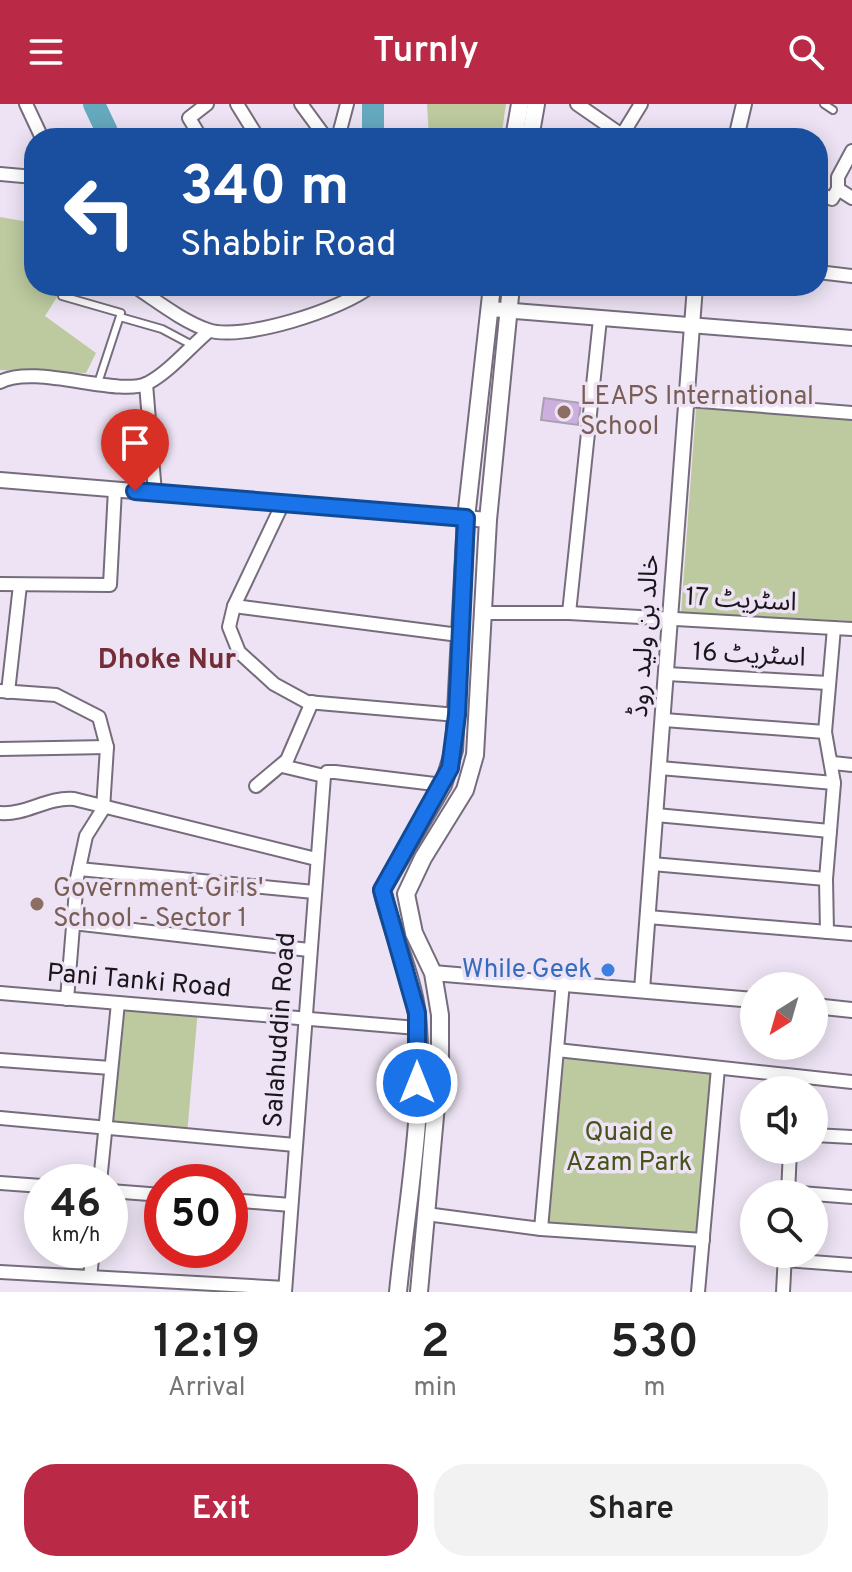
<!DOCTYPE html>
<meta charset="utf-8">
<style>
:root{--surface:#fff;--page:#f2f2f2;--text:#222;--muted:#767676;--accent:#ba2946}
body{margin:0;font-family:Overpass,"Noto Sans Arabic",sans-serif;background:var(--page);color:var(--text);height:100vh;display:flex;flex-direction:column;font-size:30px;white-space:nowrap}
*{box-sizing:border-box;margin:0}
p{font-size:26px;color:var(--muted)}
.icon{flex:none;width:44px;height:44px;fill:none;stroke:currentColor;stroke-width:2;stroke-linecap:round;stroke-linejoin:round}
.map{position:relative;height:1188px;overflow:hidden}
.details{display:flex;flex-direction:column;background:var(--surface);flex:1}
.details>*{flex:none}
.top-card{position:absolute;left:24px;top:24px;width:804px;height:168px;border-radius:32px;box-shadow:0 4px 20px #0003;background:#1a4fa0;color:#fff;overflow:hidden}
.needle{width:52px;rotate:217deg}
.tools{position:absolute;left:740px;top:868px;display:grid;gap:16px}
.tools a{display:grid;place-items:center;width:88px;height:88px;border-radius:50%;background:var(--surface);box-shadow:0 4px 20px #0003;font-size:40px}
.speed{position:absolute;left:24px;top:1060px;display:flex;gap:16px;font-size:40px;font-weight:700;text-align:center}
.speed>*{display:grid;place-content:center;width:104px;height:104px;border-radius:50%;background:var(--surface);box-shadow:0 4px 20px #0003;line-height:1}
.speed small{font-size:20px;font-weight:400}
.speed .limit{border:12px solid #d22;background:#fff;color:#111}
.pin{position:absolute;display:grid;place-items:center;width:68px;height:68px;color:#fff;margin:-82px -34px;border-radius:50% 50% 50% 0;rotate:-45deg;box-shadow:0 0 8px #0007}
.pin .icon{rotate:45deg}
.me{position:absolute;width:88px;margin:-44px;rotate:0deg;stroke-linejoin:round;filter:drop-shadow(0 0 6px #0008)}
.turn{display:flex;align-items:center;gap:28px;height:168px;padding:0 24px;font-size:36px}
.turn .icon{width:104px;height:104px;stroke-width:2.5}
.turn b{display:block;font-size:56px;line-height:68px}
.eta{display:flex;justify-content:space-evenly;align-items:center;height:136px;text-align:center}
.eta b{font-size:48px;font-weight:600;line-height:56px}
.action{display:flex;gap:16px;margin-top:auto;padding:16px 24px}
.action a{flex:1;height:92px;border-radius:32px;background:var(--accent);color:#fff;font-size:32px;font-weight:600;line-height:92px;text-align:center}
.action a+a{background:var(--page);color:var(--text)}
header{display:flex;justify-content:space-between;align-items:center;height:104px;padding:0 24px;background:var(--accent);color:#fff;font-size:36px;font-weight:600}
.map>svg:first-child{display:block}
.green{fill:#bdca9f}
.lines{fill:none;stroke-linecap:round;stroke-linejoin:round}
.river{stroke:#65a9be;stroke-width:22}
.building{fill:#ccaedf;stroke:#a89faf;stroke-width:2}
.service-casing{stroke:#766d7c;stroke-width:10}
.minor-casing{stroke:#766d7c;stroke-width:16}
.tertiary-casing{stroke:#766d7c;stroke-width:18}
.secondary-casing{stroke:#766d7c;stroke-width:20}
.service{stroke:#fff;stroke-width:6}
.minor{stroke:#fff;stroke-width:12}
.tertiary{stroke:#fff;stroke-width:14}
.secondary{stroke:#fff;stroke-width:16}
.route-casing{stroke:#114b97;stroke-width:20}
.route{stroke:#1a73e8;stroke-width:14}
.education-dot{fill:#8d6e63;stroke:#ede3f4;stroke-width:3}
.shop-dot{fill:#3f7fe0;stroke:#ede3f4;stroke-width:3}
.labels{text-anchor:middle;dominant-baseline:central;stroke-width:7;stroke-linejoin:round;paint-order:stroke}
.education-label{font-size:26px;fill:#785e54;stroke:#ede3f4;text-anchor:start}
.street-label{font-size:26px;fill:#1a161c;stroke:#ede3f4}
.shop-label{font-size:26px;fill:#366cbe;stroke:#ede3f4;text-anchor:end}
.park-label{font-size:26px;fill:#465419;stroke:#ede3f4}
.neighbourhood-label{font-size:28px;font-weight:bold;fill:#742d36;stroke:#ede3f4}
</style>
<header><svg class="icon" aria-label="menu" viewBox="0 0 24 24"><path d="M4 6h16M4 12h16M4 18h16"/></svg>Turnly<svg class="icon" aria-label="search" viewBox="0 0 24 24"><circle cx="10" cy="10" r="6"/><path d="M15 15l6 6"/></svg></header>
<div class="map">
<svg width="852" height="1188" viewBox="0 0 852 1188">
<rect width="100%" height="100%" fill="#ede3f4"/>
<!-- green -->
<g class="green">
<path d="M427,0H506L501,34H429Z"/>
<path d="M0,113L34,119V182H64L45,212L96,249L86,269L0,266Z"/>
<path d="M696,304L852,316V517L681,509Z"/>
<path d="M118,899L198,905L187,1031L105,1023Z"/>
<path d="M557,946L718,964L703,1136L541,1125Z"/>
</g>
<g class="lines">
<!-- river -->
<g class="river">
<path d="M94,0L110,34"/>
<path d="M373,34V0"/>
</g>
</g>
<!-- building -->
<path class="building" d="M544,294L581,299L578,321L541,316Z"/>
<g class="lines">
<!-- service casing -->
<g class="service-casing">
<g id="service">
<path d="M824,0L833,6"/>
<path d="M534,29L550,34"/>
<path d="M62,192L121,209L98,279"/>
<path d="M120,213L162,225L192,241"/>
</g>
</g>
<!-- minor casing -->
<g class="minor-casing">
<g id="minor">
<path d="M26,0L42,34"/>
<path d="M237,0L258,34"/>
<path d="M301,0L326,34"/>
<path d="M577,0L626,34"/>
<path d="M622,31L641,0"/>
<path d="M201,34L189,14L207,0"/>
<path d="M338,34L347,0"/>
<path d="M852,47L838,73V85L852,94"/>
<path d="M0,70L34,73"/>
<path d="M818,89L832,95L838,85"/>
<path d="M818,168L852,172"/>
<path d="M134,182C157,197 182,217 208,226C241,238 344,205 371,182"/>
<path d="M0,278C35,259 119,294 148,279C169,268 190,243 209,227"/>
<path d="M146,280L155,389"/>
<path d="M688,296L852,309"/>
<path d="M283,399L234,502L229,523L239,548L274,580L307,598L457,611"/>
<path d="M0,480L110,481L115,385"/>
<path d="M234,502L459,531"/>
<path d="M483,509H569L852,525"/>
<path d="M569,509L600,215"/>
<path d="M667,570L828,579"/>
<path d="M0,587L56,591L99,613L107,643L103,705L86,732L77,774L67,895"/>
<path d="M8,588L20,481"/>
<path d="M664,616L825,628"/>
<path d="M0,645L107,643"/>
<path d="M833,659L852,661"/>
<path d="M282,662L324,672"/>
<path d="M660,664L834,679"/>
<path d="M256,682L287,656L312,598"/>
<path d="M0,709C27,711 46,693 74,695L316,755"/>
<path d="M656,711L830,727"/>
<path d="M652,760L826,775"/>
<path d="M79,765L314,788"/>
<path d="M648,813L852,830"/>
<path d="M73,819L309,846"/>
<path d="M827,828L826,775L834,679L825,628L834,524"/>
<path d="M0,889L417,924"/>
<path d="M557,946L852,978"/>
<path d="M0,956L111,964"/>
<path d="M0,1014L295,1041"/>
<path d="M814,1031L852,1033"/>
<path d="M100,1078L118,899"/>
<path d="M0,1079L42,1082"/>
<path d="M110,1087L162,1091"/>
<path d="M788,1088L852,1093"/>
<path d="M788,1090L790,1046"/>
<path d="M230,1096L291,1101"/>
<path d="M426,1110L541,1125L703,1136"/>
<path d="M541,1125L563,878"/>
<path d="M785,1156L852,1161"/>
<path d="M0,1168L285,1184"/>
<path d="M90,1173L93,1146"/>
<path d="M285,1188L324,672L327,668H335L443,681"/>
<path d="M698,1188L718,964"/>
<path d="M783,1188L785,1150"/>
</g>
</g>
<!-- tertiary casing -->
<g class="tertiary-casing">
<g id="tertiary">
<path d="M736,34L744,0"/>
<path d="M490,205L852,234"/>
<path d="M0,376L488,416"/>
<path d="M433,869L754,896"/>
<path d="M642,886L695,182"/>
<path d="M814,902L852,906"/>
</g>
</g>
<!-- secondary casing -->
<g class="secondary-casing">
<g id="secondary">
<path d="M514,34L520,0"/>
<path d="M530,34L536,0"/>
<path d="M398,1188C407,1098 426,1002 417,911C413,872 391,827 382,786L443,681L454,646L466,414L492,182"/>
<path d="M419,1188L440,957V911L433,869L414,829L406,790L423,754L465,686L475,651L488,416L511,182"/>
</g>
</g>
<!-- service -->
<use href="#service" class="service"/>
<!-- minor -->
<use href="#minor" class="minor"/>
<!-- tertiary -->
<use href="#tertiary" class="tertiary"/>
<!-- secondary -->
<use href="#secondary" class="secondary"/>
</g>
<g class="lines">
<!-- route casing -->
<g class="route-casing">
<path id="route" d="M135,387L466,414L457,611L450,664L382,786L417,909V979"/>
</g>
<!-- route -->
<use href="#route" class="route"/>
</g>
<!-- markers -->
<g class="education-dot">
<circle cx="564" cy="308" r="8"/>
<circle cx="37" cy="800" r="8"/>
</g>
<circle class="shop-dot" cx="608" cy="866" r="8"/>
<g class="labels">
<!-- education labels -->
<g class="education-label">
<text x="580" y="293">LEAPS International<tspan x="580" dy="30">School</tspan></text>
<text x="53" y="785">Government Girls'<tspan x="53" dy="30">School - Sector 1</tspan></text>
</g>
<!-- street labels -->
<g class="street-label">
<text transform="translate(741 497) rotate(3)">اسٹریٹ 17</text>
<text transform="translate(646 532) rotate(-86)">خالد بن ولید روڈ</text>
<text transform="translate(749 552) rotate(3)">اسٹریٹ 16</text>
<text transform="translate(139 878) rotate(5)">Pani Tanki Road</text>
<text transform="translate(281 926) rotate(-86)">Salahuddin Road</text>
</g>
<!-- shop labels -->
<g class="shop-label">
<text x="592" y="866">While Geek</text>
</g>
<!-- park labels -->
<g class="park-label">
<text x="629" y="1029">Quaid e<tspan x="629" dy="30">Azam Park</tspan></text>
</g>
<!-- neighbourhood labels -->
<g class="neighbourhood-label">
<text x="167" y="557">Dhoke Nur</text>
</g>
</g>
</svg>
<div class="tools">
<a><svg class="needle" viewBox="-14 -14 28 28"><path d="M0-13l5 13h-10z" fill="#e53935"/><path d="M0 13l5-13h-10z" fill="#767676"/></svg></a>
<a><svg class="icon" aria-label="sound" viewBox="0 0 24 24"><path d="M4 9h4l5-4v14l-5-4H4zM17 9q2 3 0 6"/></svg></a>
<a><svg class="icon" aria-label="search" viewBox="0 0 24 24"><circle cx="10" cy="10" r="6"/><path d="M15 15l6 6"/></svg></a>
</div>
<div class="speed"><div>46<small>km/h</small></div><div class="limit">50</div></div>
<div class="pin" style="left:135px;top:387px;background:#d93025"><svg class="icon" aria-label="arrive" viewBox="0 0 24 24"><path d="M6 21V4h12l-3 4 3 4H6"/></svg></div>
<svg class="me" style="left:417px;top:979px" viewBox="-20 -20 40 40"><circle r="17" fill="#1a73e8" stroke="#fff" stroke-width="3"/><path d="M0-11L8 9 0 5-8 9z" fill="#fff"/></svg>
<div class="top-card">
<div class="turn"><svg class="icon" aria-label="left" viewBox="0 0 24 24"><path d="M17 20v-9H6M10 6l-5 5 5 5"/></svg><div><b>340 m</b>Shabbir Road</div></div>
</div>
</div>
<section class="details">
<div class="eta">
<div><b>12:19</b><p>Arrival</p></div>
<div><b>2</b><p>min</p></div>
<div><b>530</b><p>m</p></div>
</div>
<div class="action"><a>Exit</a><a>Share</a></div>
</section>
